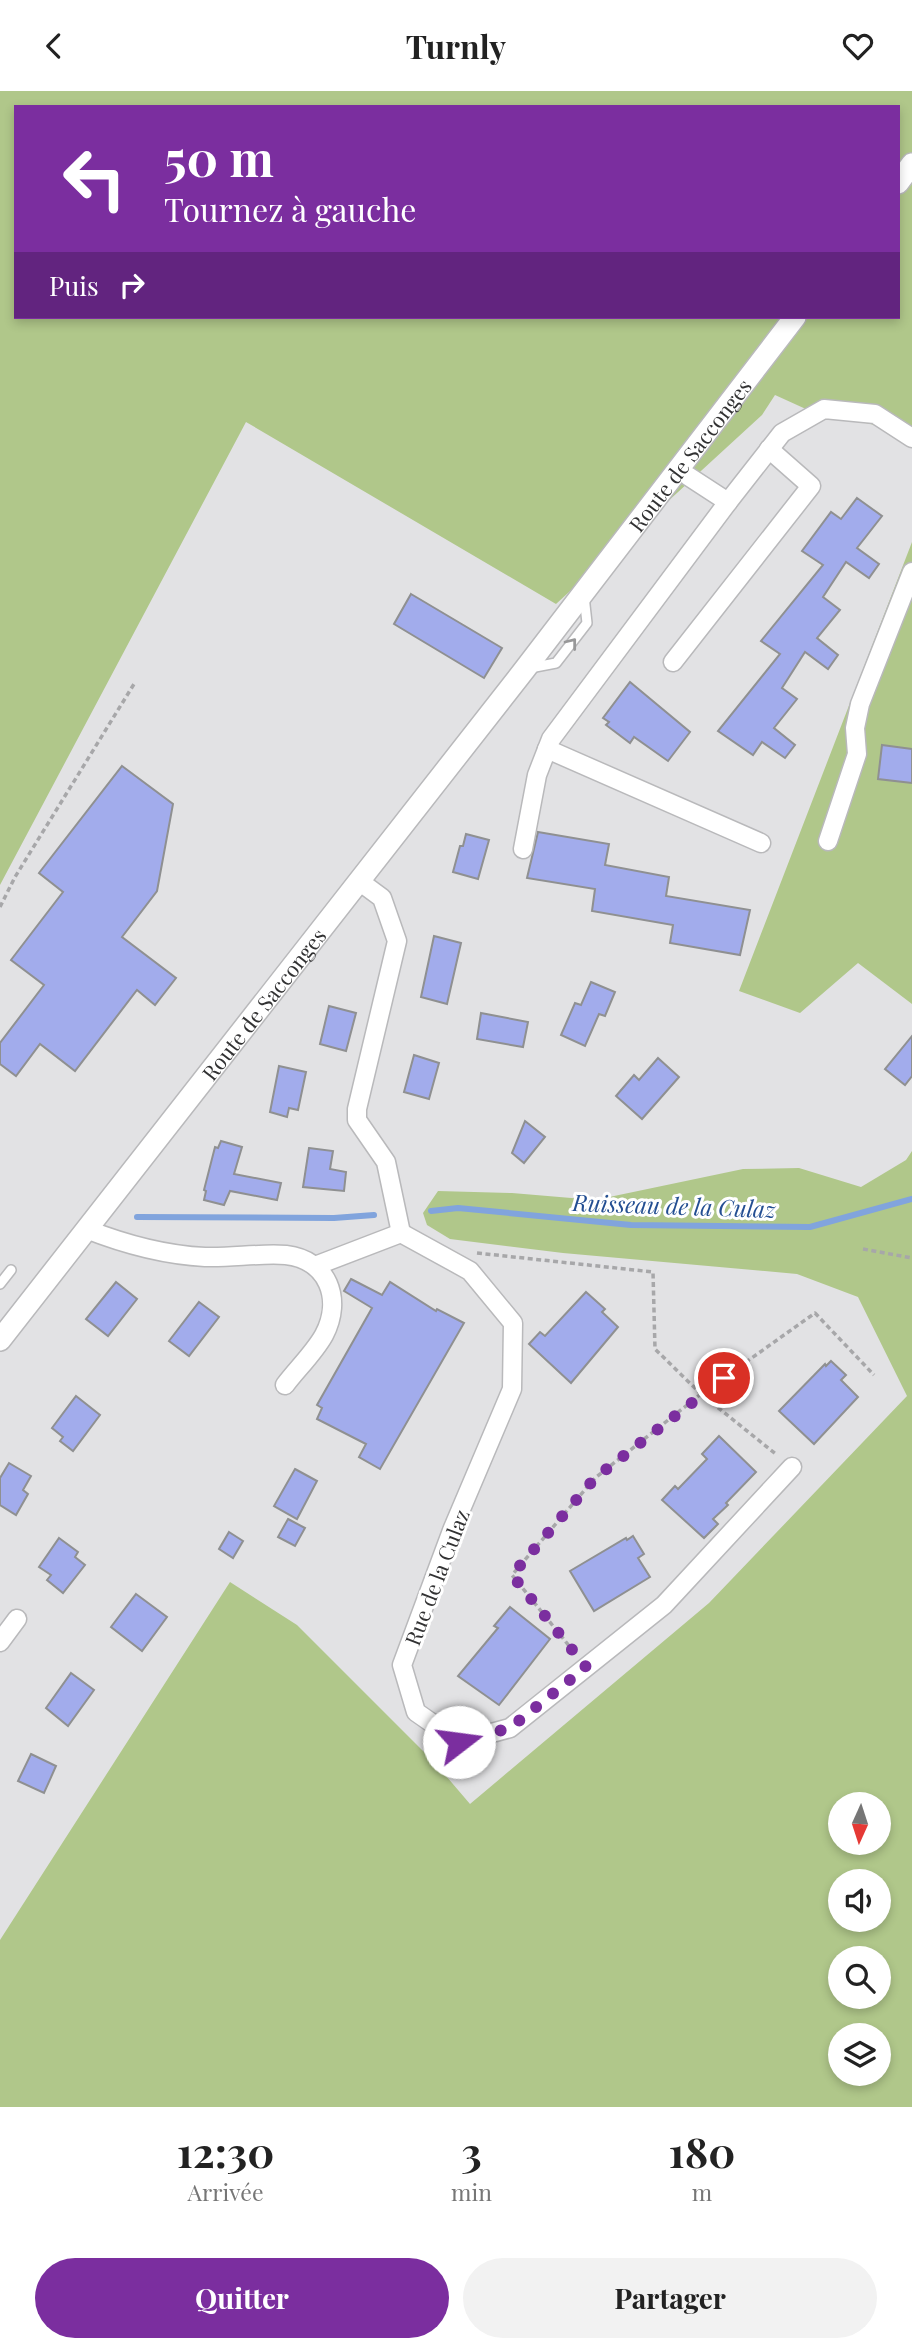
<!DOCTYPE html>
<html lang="fr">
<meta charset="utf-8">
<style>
:root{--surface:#fff;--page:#f2f2f2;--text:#222;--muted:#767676;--accent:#7b2e9f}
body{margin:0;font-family:"Playfair Display",serif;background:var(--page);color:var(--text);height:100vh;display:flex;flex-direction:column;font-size:26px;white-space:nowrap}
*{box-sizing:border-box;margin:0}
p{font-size:23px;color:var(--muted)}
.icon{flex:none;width:38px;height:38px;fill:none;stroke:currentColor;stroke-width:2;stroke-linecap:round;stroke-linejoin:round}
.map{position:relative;height:2016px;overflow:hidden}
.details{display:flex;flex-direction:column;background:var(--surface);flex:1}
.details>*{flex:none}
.guide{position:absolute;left:14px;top:14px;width:886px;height:214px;border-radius:0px;box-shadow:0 4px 10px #0003;background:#7b2e9f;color:#fff;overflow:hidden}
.needle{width:46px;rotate:183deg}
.fabs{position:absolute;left:828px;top:1701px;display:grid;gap:14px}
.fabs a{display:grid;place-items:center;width:63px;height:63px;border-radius:50%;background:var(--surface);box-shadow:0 4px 10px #0003;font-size:35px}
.pin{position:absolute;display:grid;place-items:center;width:60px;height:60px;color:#fff;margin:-30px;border:4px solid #fff;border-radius:50%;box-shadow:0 2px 7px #0007}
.me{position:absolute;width:77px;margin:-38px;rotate:75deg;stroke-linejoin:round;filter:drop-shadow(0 0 5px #0008)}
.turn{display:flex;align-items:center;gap:24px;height:147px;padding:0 35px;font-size:32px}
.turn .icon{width:91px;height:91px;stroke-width:2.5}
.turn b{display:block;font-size:49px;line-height:60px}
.then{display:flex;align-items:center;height:66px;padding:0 35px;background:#0003;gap:14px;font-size:26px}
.eta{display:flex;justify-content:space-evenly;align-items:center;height:119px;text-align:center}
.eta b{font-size:42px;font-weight:700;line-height:49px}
.action{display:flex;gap:14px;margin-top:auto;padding:14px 35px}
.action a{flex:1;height:80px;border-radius:42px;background:var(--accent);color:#fff;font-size:28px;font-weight:700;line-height:80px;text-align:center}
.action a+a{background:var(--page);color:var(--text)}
header{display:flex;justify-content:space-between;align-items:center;height:91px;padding:0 35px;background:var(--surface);font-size:32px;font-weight:700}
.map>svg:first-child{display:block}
.green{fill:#b0c78a;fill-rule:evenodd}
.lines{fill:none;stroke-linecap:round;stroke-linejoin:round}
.stream{stroke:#81a4dd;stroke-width:6}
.building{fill:#a2acec;stroke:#8f9091;stroke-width:2}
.service-casing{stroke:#b9b9bb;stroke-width:12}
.minor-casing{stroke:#b9b9bb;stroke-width:21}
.tertiary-casing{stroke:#b9b9bb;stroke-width:24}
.path{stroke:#a7a7a9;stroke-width:3.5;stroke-dasharray:5 3.5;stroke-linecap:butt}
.service{stroke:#fff;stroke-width:9}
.minor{stroke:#fff;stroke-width:18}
.tertiary{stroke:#fff;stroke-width:21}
.oneway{stroke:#989899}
.route{stroke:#7b2e9f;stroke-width:12;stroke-dasharray:0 21.6}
.labels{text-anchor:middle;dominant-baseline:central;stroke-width:6;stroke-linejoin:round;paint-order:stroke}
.street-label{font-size:21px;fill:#323233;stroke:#fff}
.water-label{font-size:23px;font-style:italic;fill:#234e92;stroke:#fff}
</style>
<header><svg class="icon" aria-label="back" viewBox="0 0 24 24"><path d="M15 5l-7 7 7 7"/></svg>Turnly<svg class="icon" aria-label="heart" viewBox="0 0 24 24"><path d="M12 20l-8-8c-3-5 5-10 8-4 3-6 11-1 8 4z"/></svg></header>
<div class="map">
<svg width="912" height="2016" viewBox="0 0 912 2016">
<rect width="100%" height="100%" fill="#e2e2e4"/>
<!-- green -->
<g class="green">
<path d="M0,0H912V355L897,339L808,319L775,304L762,324L556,513L246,331L0,794ZM16,16H898V226H16Z"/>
<path d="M912,451V913L858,872L800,922L739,900Z"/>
<path d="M912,1060V2016H0V1849L230,1491L297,1534L435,1672L470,1713L709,1512L907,1305L858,1206L797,1183L563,1162L450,1148L427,1134L423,1122L438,1100L512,1102L595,1109L743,1078L799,1077L861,1096L906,1069ZM840,1713H878V1752H840ZM878,1790V1829H840V1790ZM840,1867H878V1906H840ZM840,1944H878V1983H840Z"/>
</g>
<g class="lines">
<!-- stream -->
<g class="stream">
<path d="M431,1120L458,1117L631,1134L810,1136L912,1108"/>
<path d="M137,1126L334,1127L374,1124"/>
</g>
</g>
<!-- building -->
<g class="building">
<path d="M857,407L882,425L857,457L879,473L869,487L846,471L823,506L840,519L817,547L838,564L828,578L805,561L782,597L797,608L774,637L795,654L785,667L762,651L753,664L718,640L780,563L761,550L823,474L802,460L831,421L841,428Z"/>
<path d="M411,503L502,557L484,587L394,533Z"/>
<path d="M630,591L690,641L668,670L634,646L630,652L606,634L609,631L603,627Z"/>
<path d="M882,654L912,658V692L878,688Z"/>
<path d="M122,675L173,713L157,800L122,846L176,887L155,914L137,899L75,980L40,953L16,985L0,973V952L44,894L11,869L63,801L39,782Z"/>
<path d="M538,741L609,753L605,774L669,786L666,805L750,819L740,864L670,852L673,834L592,820L595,798L527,787Z"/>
<path d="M466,743L489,749L478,788L453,781L460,755H463Z"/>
<path d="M434,845L461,852L447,913L421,906Z"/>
<path d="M591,891L615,901L605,925L599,923L585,955L561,944L575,912L581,914Z"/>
<path d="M329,915L356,922L346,960L320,953Z"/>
<path d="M481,922L528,931L523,956L477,948Z"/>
<path d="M912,945V985L905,994L885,978Z"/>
<path d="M414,964L439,972L429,1008L404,1001Z"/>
<path d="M658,967L679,986L642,1028L616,1005L634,984L639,989Z"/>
<path d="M279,975L306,981L298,1019L289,1017L287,1026L270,1021Z"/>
<path d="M525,1030L545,1046L524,1072L512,1062Z"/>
<path d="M221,1050L242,1056L234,1083L281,1092L277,1109L230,1100L224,1114L204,1109L206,1100L204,1099L215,1056L218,1057Z"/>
<path d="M309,1057L333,1060L330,1078L346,1081L344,1100L303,1096Z"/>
<path d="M351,1188L382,1204L390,1191L436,1220L437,1218L464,1232L380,1378L359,1366L366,1353L317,1328L322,1317L317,1314L372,1217L344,1200Z"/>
<path d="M116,1191L137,1208L108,1245L86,1228Z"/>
<path d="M586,1201L605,1218L602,1221L618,1236L571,1292L529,1253L540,1241L545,1245Z"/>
<path d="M199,1211L219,1226L189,1265L169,1250Z"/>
<path d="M831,1270L846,1284L841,1289L858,1306L814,1353L779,1320L825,1273L826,1275Z"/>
<path d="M76,1305L100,1324L73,1360L60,1350L63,1346L52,1337Z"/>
<path d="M719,1345L756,1381L726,1412L728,1414L713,1428L718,1433L704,1447L662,1409L675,1395L678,1398L707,1368L702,1363Z"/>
<path d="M9,1372L31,1385L23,1399L28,1403L16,1424L0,1414V1387Z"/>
<path d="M295,1378L317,1390L297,1428L274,1415Z"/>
<path d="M288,1428L305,1437L295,1455L278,1446Z"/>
<path d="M229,1441L243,1450L233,1467L219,1458Z"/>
<path d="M633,1445L644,1463L638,1467L650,1486L594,1520L570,1480L626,1447L627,1449Z"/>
<path d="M59,1447L78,1461L75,1466L85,1474L63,1502L47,1489L51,1484L39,1476Z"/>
<path d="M136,1503L167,1526L142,1560L111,1536Z"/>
<path d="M510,1516L550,1548L499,1614L458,1585L498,1537L494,1535Z"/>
<path d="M71,1582L94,1599L68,1635L46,1617Z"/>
<path d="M31,1663L56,1675L44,1702L18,1690Z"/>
</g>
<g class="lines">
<!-- service casing -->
<g class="service-casing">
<g id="service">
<path d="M530,577L556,572L587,532L584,505"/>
<path d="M0,1193L11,1179"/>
</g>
</g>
<!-- minor casing -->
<g class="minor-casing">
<g id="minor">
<path d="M688,385L728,411L782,342L824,318L875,323L912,347"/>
<path d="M673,571L811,395L769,358"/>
<path d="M547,658L761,752"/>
<path d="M828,750L857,663L855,637L860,613L912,481"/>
<path d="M523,758L537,684L551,648L728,411"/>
<path d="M359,790L382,807L397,850L357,1018V1029L386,1071L401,1142"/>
<path d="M86,1138C124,1153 164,1164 205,1166C232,1167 259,1162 286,1164C328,1169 343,1208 324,1244C314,1262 297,1278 285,1294"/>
<path d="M315,1175L401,1142L470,1180L513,1232L512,1298L453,1437L402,1574L416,1621L459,1651L510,1637L664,1514L792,1376"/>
<path d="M0,1551L17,1528"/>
</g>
</g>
<!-- tertiary casing -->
<g class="tertiary-casing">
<g id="tertiary">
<path d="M898,92L912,73"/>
<path id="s1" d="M0,1249L525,578L795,226"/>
</g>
</g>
<!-- path -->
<g class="path">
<path d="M0,816L15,786L134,593"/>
<path d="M863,1158L912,1167"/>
<path d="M477,1162L653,1181L655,1258L701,1303L777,1364"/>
<path d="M574,1561L512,1484L595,1387L701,1303L815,1222L874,1284"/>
</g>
<!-- service -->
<use href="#service" class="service"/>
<!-- minor -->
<use href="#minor" class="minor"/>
<!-- tertiary -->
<use href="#tertiary" class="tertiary"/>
</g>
<!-- one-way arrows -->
<defs><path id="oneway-chevron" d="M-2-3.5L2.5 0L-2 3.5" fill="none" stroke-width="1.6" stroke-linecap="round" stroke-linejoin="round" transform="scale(1.75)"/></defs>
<use class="oneway" href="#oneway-chevron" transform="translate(572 552) rotate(-52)"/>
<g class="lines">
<!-- route -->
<path class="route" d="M459,1651L510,1637L586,1576L512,1484L595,1387L724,1287"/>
</g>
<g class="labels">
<!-- street labels -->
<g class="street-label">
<text stroke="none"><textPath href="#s1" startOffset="1122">Route de Sacconges</textPath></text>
<text stroke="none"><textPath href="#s1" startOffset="427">Route de Sacconges</textPath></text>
<text transform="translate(436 1486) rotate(-69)">Rue de la Culaz</text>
</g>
<!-- water labels -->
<g class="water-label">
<text transform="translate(674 1114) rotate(2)">Ruisseau de la Culaz</text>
</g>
</g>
</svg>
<div class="fabs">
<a><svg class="needle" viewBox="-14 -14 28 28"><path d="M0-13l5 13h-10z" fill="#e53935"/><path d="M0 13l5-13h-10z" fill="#767676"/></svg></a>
<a><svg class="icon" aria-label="sound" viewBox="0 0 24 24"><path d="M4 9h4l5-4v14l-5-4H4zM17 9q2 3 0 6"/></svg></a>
<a><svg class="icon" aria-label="search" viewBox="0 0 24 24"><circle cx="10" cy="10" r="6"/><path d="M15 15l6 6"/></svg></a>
<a><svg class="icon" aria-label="layers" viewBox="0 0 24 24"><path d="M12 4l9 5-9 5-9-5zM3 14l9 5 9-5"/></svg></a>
</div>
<div class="pin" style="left:724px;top:1287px;background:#d93025"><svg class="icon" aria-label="arrive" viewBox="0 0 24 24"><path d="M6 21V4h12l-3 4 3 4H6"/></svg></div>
<svg class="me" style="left:459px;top:1651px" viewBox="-20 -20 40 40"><circle r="19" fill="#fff"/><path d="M0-13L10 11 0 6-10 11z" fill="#7b2e9f"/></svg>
<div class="guide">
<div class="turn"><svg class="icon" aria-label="left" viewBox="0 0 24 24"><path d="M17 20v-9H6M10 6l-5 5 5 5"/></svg><div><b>50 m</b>Tournez à gauche</div></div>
<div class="then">Puis<svg class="icon" aria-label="right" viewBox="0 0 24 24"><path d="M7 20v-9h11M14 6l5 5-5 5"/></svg></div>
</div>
</div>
<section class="details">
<div class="eta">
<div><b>12:30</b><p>Arrivée</p></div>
<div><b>3</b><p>min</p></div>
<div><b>180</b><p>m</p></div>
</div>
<div class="action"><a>Quitter</a><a>Partager</a></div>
</section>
